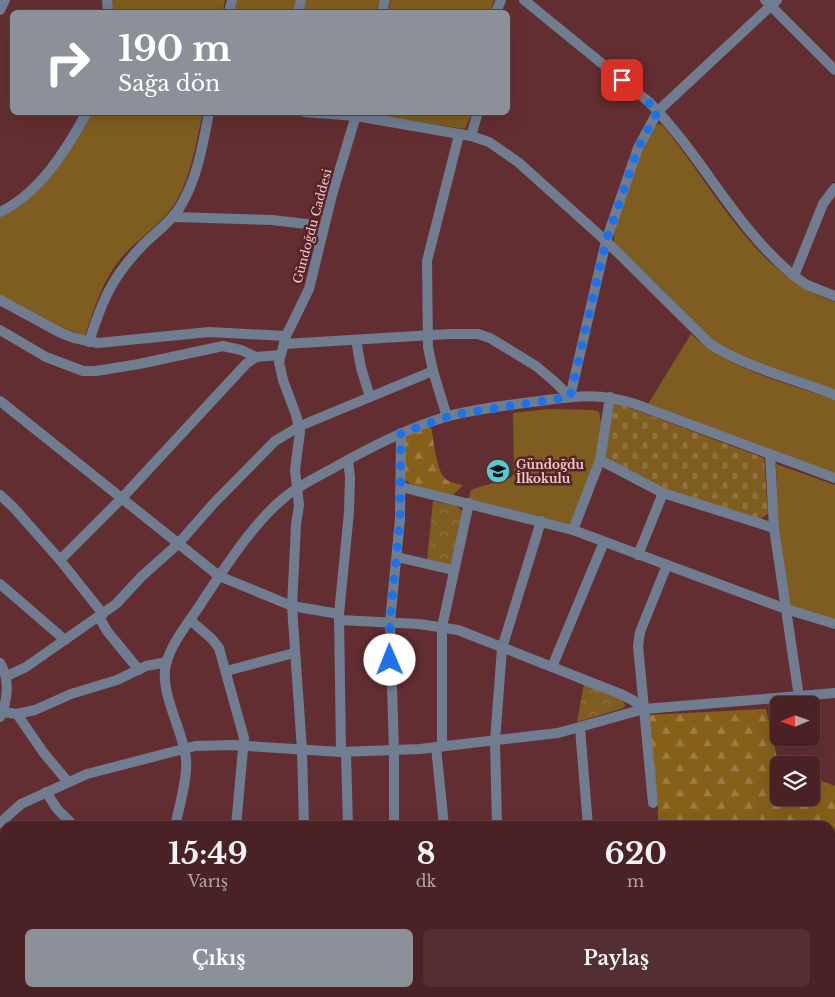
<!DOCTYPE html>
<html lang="tr">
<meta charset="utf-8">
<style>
:root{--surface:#4a2225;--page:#542f32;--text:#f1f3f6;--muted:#b2a4a7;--line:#613f42;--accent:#8c9099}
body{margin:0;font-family:"Libre Baskerville",serif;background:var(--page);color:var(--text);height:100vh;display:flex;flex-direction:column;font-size:19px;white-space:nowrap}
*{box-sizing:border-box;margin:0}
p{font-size:16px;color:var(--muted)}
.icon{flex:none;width:28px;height:28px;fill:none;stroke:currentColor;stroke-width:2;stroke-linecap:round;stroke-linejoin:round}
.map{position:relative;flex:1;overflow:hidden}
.sheet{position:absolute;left:0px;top:821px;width:835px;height:176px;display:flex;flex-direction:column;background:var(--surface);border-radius:15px 15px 0 0;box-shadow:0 5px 20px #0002,0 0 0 1px var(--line)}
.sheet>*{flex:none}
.banner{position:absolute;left:10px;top:10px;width:500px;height:105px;border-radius:8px;box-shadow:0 5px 20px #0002,0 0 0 1px var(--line);background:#8c9099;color:#fff;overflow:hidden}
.needle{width:32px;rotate:268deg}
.fabs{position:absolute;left:770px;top:696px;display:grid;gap:10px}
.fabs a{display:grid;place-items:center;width:50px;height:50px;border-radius:8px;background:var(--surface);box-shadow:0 5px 20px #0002,0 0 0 1px var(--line);font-size:25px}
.pin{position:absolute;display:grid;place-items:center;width:42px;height:42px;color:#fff;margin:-21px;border-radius:10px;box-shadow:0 2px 8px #0006}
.me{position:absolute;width:55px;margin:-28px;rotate:359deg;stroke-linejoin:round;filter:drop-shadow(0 0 4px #0008)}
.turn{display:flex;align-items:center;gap:18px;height:105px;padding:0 25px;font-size:22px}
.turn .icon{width:65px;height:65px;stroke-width:2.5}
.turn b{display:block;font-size:35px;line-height:42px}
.eta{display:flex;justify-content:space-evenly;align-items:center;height:85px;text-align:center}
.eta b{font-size:30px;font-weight:800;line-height:35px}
.primary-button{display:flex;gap:10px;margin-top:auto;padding:10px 25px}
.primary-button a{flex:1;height:58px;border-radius:8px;background:var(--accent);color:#fff;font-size:20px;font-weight:800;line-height:58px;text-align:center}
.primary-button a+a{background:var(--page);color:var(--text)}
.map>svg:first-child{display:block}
.grass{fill:#7f5d20}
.forest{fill:url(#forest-firs)}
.cemetery{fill:url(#cemetery-stones)}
.park{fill:url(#park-crowns)}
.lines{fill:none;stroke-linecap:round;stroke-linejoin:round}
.minor{stroke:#707d91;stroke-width:10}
.route{stroke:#1a73e8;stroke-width:9;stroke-dasharray:0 16.2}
.labels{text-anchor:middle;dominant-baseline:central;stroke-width:5;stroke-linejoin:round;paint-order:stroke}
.street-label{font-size:12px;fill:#eecbcb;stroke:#572327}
.poi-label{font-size:12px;font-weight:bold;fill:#eecbcb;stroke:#572327;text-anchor:start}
</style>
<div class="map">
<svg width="835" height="997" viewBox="0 0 835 997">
<defs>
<pattern id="forest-firs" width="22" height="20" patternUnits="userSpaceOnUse" patternTransform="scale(1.25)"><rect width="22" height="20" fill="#866019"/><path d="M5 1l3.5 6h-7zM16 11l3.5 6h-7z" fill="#9d7d44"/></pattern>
<pattern id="cemetery-stones" width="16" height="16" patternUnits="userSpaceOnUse" patternTransform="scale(1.25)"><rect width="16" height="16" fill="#7f5d20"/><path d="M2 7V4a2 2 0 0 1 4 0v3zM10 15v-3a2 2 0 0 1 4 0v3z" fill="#91733f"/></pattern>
<pattern id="park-crowns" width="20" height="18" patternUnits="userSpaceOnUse" patternTransform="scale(1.25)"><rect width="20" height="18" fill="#7f5d20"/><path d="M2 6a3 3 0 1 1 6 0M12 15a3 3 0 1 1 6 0" fill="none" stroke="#91733f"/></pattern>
</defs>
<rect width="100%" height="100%" fill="#632e31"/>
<!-- grass -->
<g class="grass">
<path d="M110,0H225L223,12H112Z"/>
<path d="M237,0H296L293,12H234Z"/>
<path d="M303,0H380L376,12H301Z"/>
<path d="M391,0H494L490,12H388Z"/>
<path d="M92,113H203C196,141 192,174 177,200C164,223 139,237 122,257C103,279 94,309 85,336L57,326L0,296V217C39,203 73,148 92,113Z"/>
<path d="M369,113H472L465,129L375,115Z"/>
<path d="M659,124L663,126C714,187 755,276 835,302V390L802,378L751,362L713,342L660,287L614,243V228L644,146L656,125Z"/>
<path d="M691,334C729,370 787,383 835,400V473L648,404Z"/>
<path d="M549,409L594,410L599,412C608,443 584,492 572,521L570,524L469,499L471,490C484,484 499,483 512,477L514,473L513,413Z"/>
<path d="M776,464L835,485V621L789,608L778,520Z"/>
</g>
<!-- forest -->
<g class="forest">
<path d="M431,427C434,440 436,473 447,480C451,483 458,484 463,485L453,495L411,485L405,479L404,437Z"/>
<path d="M766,709L779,766V798H811V777L835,786V888L830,885V826H652L658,819V805L648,715Z"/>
<path d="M5,949V992L721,993L708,997H0V950Z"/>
</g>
<!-- cemetery -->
<path class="cemetery" d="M614,402L764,458L768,514L759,520L664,489L604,458Z"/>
<!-- park -->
<g class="park">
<path d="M433,501L457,506L463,512L450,566L427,561Z"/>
<path d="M584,684L622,700L625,705L624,708L577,722Z"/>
</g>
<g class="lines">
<!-- minor -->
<g class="minor">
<path d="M107,0L108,12"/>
<path d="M524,0L649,102C703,157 734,226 794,276L823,204L835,188"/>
<path d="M765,0L835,70"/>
<path d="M0,10L5,0"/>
<path d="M229,12L232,0"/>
<path d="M298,12L301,0"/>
<path d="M382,12L385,0"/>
<path d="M496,12L501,0"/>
<path d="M304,112L356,116L471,136L489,142L518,162L606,241L710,344C749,369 793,378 835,395"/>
<path d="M471,136L478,112"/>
<path d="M0,212C39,194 67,149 87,112"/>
<path d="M174,217L272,220L324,226"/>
<path d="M794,276L807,285L835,296"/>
<path d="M0,300L61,333L74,338L98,343L209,332L286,336"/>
<path d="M0,330L46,357L83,371H96L139,364L223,346L241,350L256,357"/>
<path d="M356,340L361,368L370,397"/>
<path d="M89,342C102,301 112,277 142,246C155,233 170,223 180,207C197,180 203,144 209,112"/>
<path d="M284,344L449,334H478L490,338L536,366L555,382L570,397"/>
<path d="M570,397L606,241L638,148L658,111L777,0"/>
<path d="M0,401L219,576L292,606L339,614"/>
<path d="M447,417L433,371L428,347L427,261L459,135"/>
<path d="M770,454L774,528L799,697"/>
<path d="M600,460L663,493L774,528"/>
<path d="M401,487L573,530L786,609L835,624"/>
<path d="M0,495L13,507L60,560L103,614"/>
<path d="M573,530L600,460L610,397"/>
<path d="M638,555L663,493"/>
<path d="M397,557L453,570"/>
<path d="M60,560L121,499L246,364L256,357L280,355"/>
<path d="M0,584L65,640"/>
<path d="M99,617L107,631L139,670"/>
<path d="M190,620L212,639L219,648L244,738L236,826"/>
<path d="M339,620L419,624L458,630L623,695L634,701L644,709"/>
<path d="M0,663C10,678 8,701 0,717"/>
<path d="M552,667L604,542"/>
<path d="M226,671L294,653"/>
<path d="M7,676L26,667L116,604L142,576L178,544L214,503L275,441L300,426L433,371"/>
<path d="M3,712L17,714L35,710L71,694L117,680L146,666L167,662"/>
<path d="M17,714L43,752L68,782"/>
<path d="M580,728L588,826"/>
<path d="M442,746V627L469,503"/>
<path d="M436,747L444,826"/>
<path d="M341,752L339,614L349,512L350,477L348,460"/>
<path d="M346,752L348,826"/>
<path d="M46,792L57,809L74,826"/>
<path d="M653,803L638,646L640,632L667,565"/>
<path d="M0,823L21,804L87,774L195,746L232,745L341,752L420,749L558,733L644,709L835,693"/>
<path d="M175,826C179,808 188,777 186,759C183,729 159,693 166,664C172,641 190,621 202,602C223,570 254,522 284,498C299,485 318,477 335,467C371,447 406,429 445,417C473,409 503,406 531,402C572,397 595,391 635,404L835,478"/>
<path d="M304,826L302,750L292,606L296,525L299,505L295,470L300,432L296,415L283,380L279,362L286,336L309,289L332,195L357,112"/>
<path d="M394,826V751L390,622L400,519L401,433"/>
<path d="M497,826L495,741L502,648L541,521"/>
</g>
</g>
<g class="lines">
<!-- route -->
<path class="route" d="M390,660V622L400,519L401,433L447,417L464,413L570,397L606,241L638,148L658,111L622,80"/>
</g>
<!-- icons -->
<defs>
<g id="school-disc" transform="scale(1.25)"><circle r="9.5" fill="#52ccd0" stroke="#572327"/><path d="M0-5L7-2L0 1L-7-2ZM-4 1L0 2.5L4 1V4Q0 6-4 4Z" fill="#111"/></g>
</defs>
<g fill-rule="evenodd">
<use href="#school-disc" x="498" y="471"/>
</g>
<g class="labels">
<!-- street labels -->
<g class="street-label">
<text transform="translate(312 226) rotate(-75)">Gündoğdu Caddesi</text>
</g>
<!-- poi labels -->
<g class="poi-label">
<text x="516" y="464">Gündoğdu<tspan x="516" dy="14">İlkokulu</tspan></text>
</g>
</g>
</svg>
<div class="fabs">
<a><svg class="needle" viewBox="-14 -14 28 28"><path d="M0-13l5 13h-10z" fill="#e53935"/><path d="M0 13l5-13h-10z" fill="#b2a4a7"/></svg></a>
<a><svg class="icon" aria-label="layers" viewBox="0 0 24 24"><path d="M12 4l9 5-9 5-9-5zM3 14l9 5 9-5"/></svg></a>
</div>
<div class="pin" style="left:622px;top:80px;background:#d93025"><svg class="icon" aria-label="arrive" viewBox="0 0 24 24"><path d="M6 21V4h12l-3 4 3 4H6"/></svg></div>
<svg class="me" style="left:390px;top:660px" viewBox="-20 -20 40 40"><circle r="19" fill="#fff"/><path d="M0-13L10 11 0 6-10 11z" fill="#1a73e8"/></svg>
<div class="banner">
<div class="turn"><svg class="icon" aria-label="right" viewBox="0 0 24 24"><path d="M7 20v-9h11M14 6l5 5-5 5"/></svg><div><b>190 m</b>Sağa dön</div></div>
</div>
<section class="sheet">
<div class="eta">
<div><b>15:49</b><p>Varış</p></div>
<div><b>8</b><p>dk</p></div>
<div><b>620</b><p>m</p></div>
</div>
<div class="primary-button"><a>Çıkış</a><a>Paylaş</a></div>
</section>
</div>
